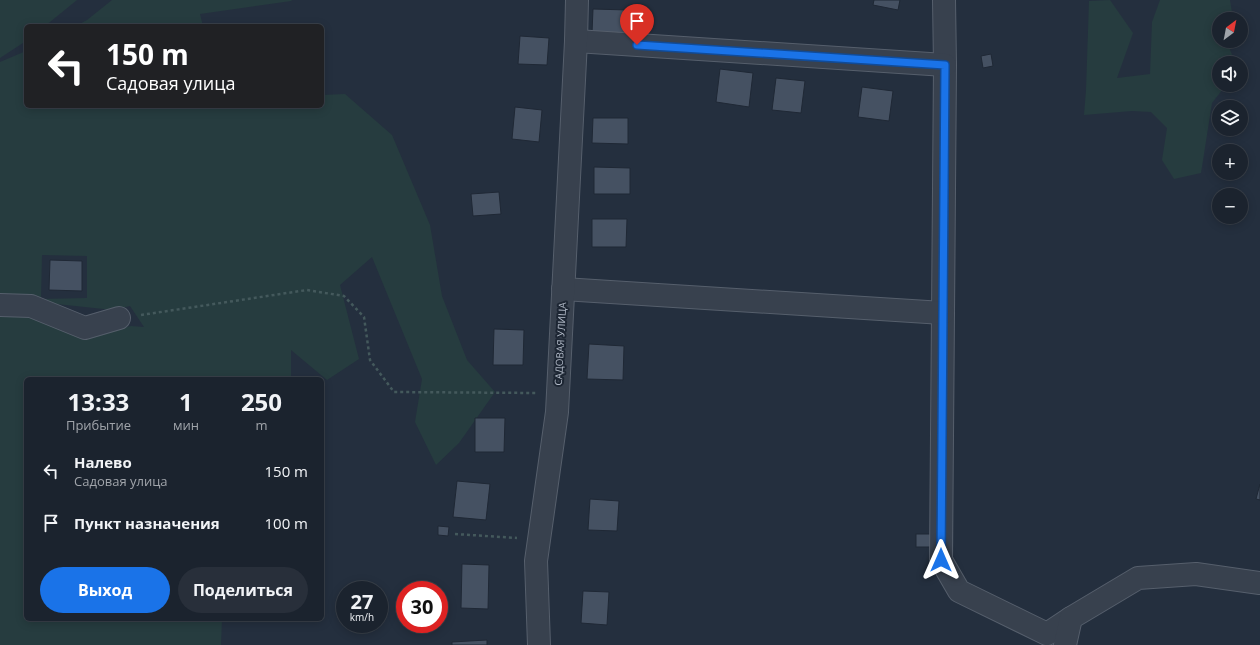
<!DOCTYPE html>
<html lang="ru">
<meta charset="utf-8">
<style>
:root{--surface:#1b232e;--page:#282f3a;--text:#f1f3f6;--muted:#a0a4aa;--line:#39404a;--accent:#1a73e8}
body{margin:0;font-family:"Open Sans",sans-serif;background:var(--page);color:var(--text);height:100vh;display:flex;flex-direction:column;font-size:15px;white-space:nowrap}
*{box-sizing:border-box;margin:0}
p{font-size:13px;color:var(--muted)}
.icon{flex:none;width:22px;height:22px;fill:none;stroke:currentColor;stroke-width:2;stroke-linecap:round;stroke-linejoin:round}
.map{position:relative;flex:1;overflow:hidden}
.details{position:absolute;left:24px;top:377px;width:300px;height:244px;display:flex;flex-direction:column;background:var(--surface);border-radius:6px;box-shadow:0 2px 10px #0003,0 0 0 1px var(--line)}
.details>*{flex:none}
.hud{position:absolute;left:24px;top:24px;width:300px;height:84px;border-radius:6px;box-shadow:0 2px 10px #0003,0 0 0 1px var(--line);background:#202124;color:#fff;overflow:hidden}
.needle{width:26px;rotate:32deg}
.tools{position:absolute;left:1212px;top:12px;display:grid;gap:8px}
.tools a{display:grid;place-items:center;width:36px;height:36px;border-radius:50%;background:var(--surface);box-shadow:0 2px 10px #0003,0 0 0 1px var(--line);font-size:20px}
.speed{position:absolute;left:336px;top:581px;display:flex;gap:8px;font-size:20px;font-weight:700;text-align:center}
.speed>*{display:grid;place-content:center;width:52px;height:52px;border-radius:50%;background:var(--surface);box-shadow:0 2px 10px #0003,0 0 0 1px var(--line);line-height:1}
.speed small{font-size:10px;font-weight:400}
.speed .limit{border:6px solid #d22;background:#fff;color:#111}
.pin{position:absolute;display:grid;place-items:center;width:34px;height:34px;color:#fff;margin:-41px -17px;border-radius:50% 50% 50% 0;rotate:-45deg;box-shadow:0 0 4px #0007}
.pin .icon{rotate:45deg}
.me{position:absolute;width:44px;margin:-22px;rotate:0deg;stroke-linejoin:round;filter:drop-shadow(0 0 3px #0008)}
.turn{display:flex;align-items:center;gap:14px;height:84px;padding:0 16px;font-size:18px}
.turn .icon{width:52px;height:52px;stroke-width:2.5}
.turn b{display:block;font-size:28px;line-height:34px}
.eta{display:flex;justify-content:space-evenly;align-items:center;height:68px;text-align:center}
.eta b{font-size:24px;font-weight:700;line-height:28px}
.cta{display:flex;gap:8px;margin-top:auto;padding:8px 16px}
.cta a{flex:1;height:46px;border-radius:24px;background:var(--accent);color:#fff;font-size:16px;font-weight:700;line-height:46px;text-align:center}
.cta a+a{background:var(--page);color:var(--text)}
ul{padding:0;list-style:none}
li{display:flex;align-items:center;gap:12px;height:52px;padding:0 16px}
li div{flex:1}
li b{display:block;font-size:15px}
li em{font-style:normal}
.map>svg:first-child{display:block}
.green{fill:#263c3f;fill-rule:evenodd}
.building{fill:#455162;stroke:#1f2835}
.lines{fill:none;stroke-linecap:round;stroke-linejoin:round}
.minor-casing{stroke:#565f6c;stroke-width:24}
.path{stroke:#44595c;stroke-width:2.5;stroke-dasharray:3 3;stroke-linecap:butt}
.minor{stroke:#38414e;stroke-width:22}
.route-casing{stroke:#114b97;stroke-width:10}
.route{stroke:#1a73e8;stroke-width:7}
.labels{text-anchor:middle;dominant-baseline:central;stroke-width:4;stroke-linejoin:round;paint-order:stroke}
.street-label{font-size:10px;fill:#b4bcc9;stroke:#1d2633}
</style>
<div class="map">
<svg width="1260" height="645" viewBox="0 0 1260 645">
<rect width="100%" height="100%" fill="#242f3e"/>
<!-- green -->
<g class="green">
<path d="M0,0H77L45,26H26V41L0,58Z"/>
<path d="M112,0H292L291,1L200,14L203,26H76L87,20Z"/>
<path d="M1110,0L1133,33L1117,78L1150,74L1152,22L1160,0H1230L1233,19H1219V41H1229L1228,44L1235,63H1219V85H1226L1212,103L1201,173L1174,179L1162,160L1167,128L1151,112L1132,111L1084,115L1086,90L1089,1Z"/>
<path d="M26,51V106H322V95L345,94L392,135L430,225L442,296L467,360L495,392L459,443L436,465L415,422L422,379L372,257L340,285L359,359L327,380L291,350V379H26V619H222L221,645H0V314L51,316L83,337L131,326L144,327L130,306L113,310L0,298V62ZM42,255L87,256V298L41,299Z"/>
</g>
<!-- building -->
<g class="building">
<path d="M874,0H900L898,10L873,5Z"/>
<path d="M593,9L628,10L627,33H592Z"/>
<path d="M520,36L549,38L547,65L518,64Z"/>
<path d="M991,54L993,66L983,68L981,56Z"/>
<path d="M720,69L753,73L749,107L716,102Z"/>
<path d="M776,78L805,81L801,113L772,110Z"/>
<path d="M862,87L893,91L889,121L858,117Z"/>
<path d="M515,107L542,110L539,142L512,139Z"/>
<path d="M593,118H628V144L592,143Z"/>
<path d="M594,167L630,168V194H594Z"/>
<path d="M499,192L501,214L473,216L471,194Z"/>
<path d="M592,219H627L626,247H592Z"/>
<path d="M50,260L82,261V291L49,290Z"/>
<path d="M494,329L524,330L523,365H493Z"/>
<path d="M589,344L624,346L623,380L587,379Z"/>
<path d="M475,418H505L504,452H475Z"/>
<path d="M457,481L490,484L486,520L453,517Z"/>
<path d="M1260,484V500L1256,499Z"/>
<path d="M590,499L619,501L617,531L588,530Z"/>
<path d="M438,526L449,527L448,536L438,535Z"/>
<rect x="916" y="534" width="17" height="13"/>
<path d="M462,564L489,565L488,609L461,608Z"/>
<path d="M583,591L609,592L607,625L581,623Z"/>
<path d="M487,640V645H452V642Z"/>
</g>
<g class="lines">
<!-- minor casing -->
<g class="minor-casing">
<g id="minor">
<path d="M944,0L945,65L941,560L959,591L1047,634L1071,618"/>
<path d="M576,41L945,65"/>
<path d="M563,289L943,313"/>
<path d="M0,305L31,306L85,328L119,318"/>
<path d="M539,645L536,561L557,412L576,41L577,0"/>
<path d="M1065,645L1071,618L1138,578L1196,574L1260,583"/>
</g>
</g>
<!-- path -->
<g class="path">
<path d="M141,315L307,290L344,296L364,317L370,360L394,392L537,393"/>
<path d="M455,534L517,538"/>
</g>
<!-- minor -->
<use href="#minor" class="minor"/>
</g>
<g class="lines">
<!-- route casing -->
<g class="route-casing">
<path id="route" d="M637,45L945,65L941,560"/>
</g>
<!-- route -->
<use href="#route" class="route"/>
</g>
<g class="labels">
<!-- street labels -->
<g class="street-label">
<text transform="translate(560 344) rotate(-87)">САДОВАЯ УЛИЦА</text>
</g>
</g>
</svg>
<div class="tools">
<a><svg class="needle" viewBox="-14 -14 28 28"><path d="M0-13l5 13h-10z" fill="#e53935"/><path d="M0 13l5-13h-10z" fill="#a0a4aa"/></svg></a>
<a><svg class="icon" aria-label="sound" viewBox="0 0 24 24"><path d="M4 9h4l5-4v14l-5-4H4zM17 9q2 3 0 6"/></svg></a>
<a><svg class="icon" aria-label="layers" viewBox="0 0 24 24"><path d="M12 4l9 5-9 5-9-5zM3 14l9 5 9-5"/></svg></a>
<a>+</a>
<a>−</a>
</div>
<div class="speed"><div>27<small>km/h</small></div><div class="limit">30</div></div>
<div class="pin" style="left:637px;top:45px;background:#d93025"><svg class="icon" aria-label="arrive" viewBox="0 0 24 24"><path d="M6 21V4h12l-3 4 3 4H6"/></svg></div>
<svg class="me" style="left:941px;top:560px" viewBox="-20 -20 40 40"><path d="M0-17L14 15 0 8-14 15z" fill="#1a73e8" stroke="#fff" stroke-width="4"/></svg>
<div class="hud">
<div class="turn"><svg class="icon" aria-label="left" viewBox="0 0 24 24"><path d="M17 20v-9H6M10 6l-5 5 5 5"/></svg><div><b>150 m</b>Садовая улица</div></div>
</div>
<section class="details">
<div class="eta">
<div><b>13:33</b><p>Прибытие</p></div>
<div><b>1</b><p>мин</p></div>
<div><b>250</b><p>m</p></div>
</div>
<ul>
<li><svg class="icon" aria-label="left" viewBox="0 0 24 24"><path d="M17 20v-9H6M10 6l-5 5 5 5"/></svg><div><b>Налево</b><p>Садовая улица</p></div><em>150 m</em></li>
<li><svg class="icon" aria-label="arrive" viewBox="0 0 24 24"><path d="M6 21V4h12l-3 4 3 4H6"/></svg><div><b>Пункт назначения</b></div><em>100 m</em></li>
</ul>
<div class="cta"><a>Выход</a><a>Поделиться</a></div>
</section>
</div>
